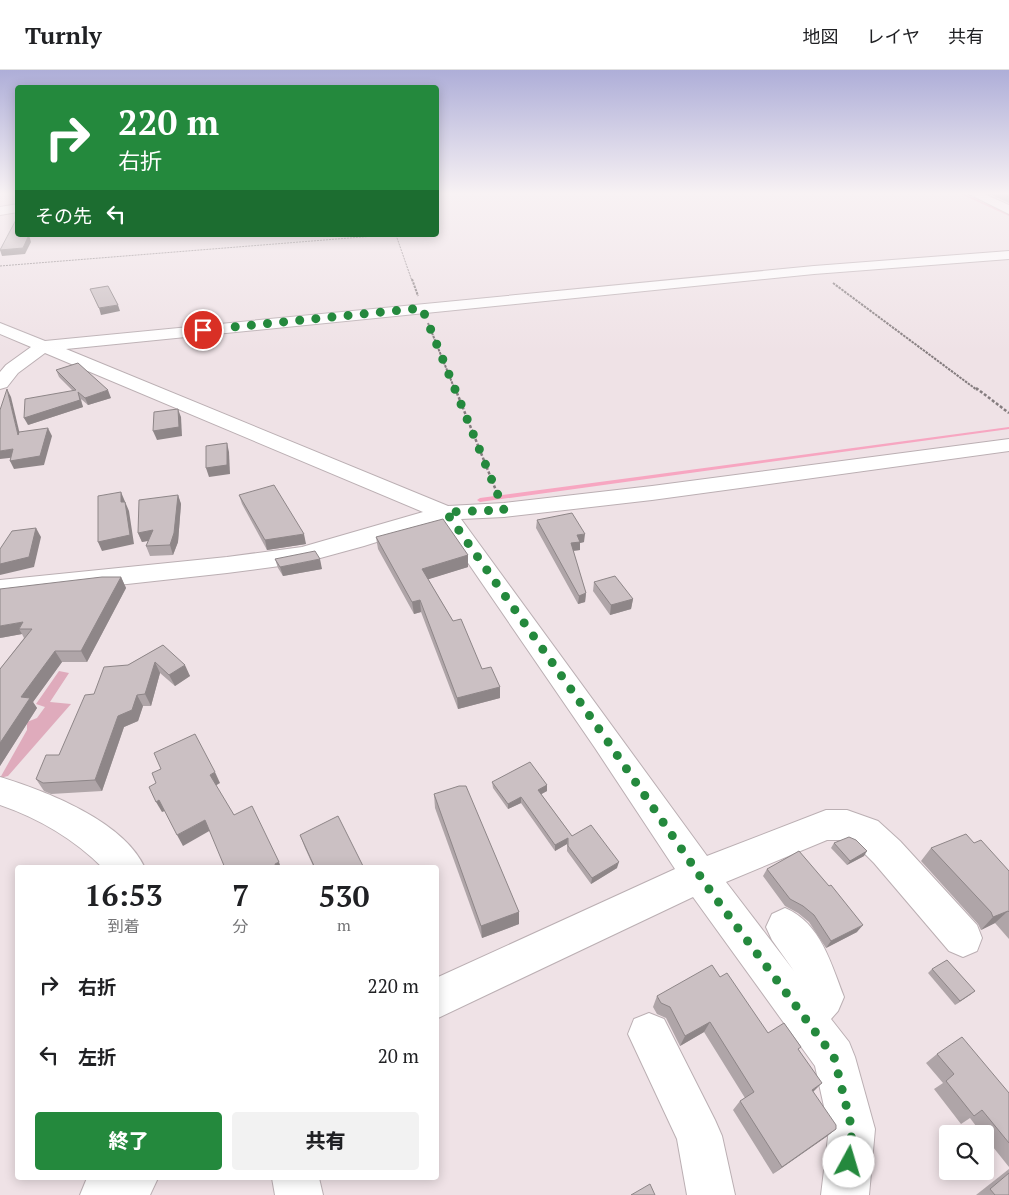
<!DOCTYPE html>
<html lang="ja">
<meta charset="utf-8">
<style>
:root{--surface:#fff;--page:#f2f2f2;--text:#202124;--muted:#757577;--line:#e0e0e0;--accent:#24893d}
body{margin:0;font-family:"PT Serif","Noto Sans JP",serif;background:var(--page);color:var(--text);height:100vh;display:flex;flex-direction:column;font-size:19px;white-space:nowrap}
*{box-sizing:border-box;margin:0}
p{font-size:16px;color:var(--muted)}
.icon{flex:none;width:28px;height:28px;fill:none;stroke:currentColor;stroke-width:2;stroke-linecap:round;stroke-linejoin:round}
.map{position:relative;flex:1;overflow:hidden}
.drawer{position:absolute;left:15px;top:795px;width:424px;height:315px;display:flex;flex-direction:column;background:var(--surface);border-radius:5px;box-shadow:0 2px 12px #0003}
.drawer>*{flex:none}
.guide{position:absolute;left:15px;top:15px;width:424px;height:152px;border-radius:5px;box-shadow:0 2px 12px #0003;background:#24893d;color:#fff;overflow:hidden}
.controls{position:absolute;left:939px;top:1055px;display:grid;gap:10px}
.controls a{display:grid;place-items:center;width:55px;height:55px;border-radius:5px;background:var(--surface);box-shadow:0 2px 12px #0003;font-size:25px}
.pin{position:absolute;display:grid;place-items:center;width:42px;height:42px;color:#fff;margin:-21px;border:2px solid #fff;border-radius:50%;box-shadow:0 1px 5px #0007}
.me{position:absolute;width:55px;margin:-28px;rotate:6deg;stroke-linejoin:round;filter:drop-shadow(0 0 4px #0008)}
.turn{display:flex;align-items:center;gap:18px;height:105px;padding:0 20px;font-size:22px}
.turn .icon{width:65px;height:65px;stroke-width:2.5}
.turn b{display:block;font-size:35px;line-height:42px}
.then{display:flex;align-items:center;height:48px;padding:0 20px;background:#0003;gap:10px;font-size:19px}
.eta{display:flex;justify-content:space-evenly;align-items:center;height:85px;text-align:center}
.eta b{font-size:30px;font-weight:800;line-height:35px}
.primary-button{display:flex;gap:10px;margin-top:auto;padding:10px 20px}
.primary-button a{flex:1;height:58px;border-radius:5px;background:var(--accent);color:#fff;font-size:20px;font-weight:800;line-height:58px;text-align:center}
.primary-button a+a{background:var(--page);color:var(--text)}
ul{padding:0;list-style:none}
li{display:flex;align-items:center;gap:15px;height:70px;padding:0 20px}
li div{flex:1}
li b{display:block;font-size:19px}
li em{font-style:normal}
header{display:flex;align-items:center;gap:30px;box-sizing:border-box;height:70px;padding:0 25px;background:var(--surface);border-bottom:1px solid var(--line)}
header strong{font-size:24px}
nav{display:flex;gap:28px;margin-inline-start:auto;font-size:18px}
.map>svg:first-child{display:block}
.green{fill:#dfabbc}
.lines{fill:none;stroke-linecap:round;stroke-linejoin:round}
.stream{fill:#f7a6c1;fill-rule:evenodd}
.minor-casing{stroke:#bbafb3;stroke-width:2}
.path-far2{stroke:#847c7e;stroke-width:1;stroke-dasharray:2 1;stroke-linecap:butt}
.path-far1{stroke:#847c7e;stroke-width:2;stroke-dasharray:2.5 1;stroke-linecap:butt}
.path{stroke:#847c7e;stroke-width:2.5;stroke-dasharray:3 2;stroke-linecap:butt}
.minor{fill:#fff;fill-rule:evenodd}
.wall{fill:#afa5a8}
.shaded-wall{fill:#8e8688}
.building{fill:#cbc0c3;stroke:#8e8688}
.route{stroke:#24893d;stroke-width:9;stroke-dasharray:0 16.2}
</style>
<header>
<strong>Turnly</strong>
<nav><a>地図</a><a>レイヤ</a><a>共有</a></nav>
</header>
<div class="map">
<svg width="1009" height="1125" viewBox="0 0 1009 1125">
<rect width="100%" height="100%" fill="#efe2e6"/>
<!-- green -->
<path class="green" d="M59,601L69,603L50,632L71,634L8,706L0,708L27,660V652L37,648L45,637L36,634Z"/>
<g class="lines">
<!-- stream -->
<g class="stream">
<path d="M961,124H964L1009,144V146Z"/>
<path d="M1009,357V359L480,432L477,430L480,428Z"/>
</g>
<!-- minor casing -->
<g class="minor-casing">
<g id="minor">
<path d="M969,124H984L1009,135V144Z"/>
<path d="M18,134V142L0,145V137Z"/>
<path d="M1009,181V189L814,204L66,279L448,436L504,433L652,416L1009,369V381L652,430L504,447L461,449L707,786L826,740H847L878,751L900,771L977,855L982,868L977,881L963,887L949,881L874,793L854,773L847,770H827L726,812L794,901L772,870L766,857L772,844L785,838C821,853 831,894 844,927L838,941L831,949L849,972L855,987L875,1059L869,1125H821L829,1059L815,996L693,827L436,949V908L675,799L595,678L440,452L364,476L302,493L227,503L0,528V510L227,487L302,477L423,442L45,283L18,303L7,317L0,319V302L6,295L31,277L0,264V253L45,271L814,196Z"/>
<path d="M0,707C46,721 124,751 145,798H103C74,769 38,748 0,735Z"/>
<path d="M649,943L664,949L715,1050L722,1066L735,1125H687L677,1069L628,964L634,949Z"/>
<path d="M87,1108H158L150,1125H80Z"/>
<path d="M272,1108H319L323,1125H275Z"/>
</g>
</g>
<!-- path-far2 -->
<g class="path-far2">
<path d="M396,165L412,211"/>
<path d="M0,196L387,165"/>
</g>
<!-- path-far1 -->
<g class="path-far1">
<path d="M412,209L418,226"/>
<path d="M833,213L977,320"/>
<path d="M428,253L455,320"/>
</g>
<!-- path -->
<g class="path">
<path d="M455,318L497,423"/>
<path d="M976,318L1009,343"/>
</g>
<!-- minor -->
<use href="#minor" class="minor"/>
</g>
<!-- wall -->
<g class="wall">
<path d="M989,124H1009V133Z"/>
<path d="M56,300L111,328L88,335L81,329L83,337L28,355L73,321L59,307Z"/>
<path d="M178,425L181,434L178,472L173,485L150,486L146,476L148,471L142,472L138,463Z"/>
<path d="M239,425L306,474L267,480L242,434Z"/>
<path d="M537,450L584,472L580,473V480L573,481L586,523L585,532L578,534L536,458Z"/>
<path d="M376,467L468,485V497L428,509L482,599L500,617V628L458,639L421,542L414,544L378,479Z"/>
<path d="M275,489L322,499L283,506L278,498Z"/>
<path d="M121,507L126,518L87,592H62L33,632L37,638L0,696V599L24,568L22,564L0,568Z"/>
<path d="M594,512L633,529L631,539L610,545L593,521Z"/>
<path d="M163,575L190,606L175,616L160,603L151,636H143L138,651L124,657L102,721L51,724L44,721L36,709L59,685L94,624L128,595Z"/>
<path d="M492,712L547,715V721L541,724L572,766L617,798L591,814L567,781V774L555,781L521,733L508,739L493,718Z"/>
<path d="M434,724L519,842V854L482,868L435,738Z"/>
<path d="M300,765L364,798H314L305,778Z"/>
<path d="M834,773L864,786L847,795L831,778Z"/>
<path d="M974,773L1009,801V869L995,853L981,860L978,854L921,791L931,778Z"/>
<path d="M767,799L829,816L857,862L826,878L809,852L798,843L785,836L763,806Z"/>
<path d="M932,899L975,921L955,935L928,903Z"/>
<path d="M720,907L768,963L799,980L813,1022L836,1059L826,1067L773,1104L733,1040L740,1031L745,1028L704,962L680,976L666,948L657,944L653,937L657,926Z"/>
<path d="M937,984L1009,1023V1097L985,1067V1064H982L970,1048L961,1054L934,1019L943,1013L926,993Z"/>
<path d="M1009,1099V1125H976Z"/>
</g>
<!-- shaded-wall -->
<g class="shaded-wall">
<path d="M28,165H29L31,172L25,184L2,186L0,180Z"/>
<path d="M118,235L120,241L101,245L99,238Z"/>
<path d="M7,319L11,327L22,373L18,365Z"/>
<path d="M108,320L111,328L88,335L85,328Z"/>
<path d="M78,322L83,337L28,355L24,348Z"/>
<path d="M178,339L181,347L182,366L157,370L153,361Z"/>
<path d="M48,358L52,366L44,395L14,399L10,391Z"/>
<path d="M227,373L229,382L230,404L209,407L206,398Z"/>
<path d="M13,379L18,387L0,389V381Z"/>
<path d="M121,422L129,441L134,474L102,481L98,472L121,432Z"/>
<path d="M178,425L181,434L178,472L173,485L170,475Z"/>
<path d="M36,458L41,467L34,497L0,505V494Z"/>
<path d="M153,460L156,469L142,472L138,463Z"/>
<path d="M304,464L306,474L267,480L265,470Z"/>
<path d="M585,464L584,472L580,473V480L571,481V473L577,465Z"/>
<path d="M468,485V497L423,511L422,499Z"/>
<path d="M320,489L322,499L283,506L280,497Z"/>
<path d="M121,507L126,518L87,592L81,581Z"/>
<path d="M586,523L585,532L578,534L579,526Z"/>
<path d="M633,529L631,539L610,545L611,535Z"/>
<path d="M420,530L421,542L414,544L412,532Z"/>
<path d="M23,552L19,559L22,564L0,568V556Z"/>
<path d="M55,581L62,592L33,632L37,638L0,696V673L21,627Z"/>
<path d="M155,592L160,603L151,636L145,624Z"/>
<path d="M185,595L190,606L175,616L169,605Z"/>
<path d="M500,617V628L458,639L457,628Z"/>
<path d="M137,625L143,636L138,651L124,657L102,721L95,710L118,646Z"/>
<path d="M215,702L220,713L215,716L210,705Z"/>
<path d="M547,715V721L538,726V720Z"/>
<path d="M521,727V733L508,739V734Z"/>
<path d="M159,730L165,741L162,742L156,732Z"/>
<path d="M205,750L211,760L183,776L177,765Z"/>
<path d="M568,768L567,774L555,781V775Z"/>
<path d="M867,781L864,786L847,795L850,791Z"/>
<path d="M279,792L281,798H276L275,794Z"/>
<path d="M619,792L617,798L591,814L592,808Z"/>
<path d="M1008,841L995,853L981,860L993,847Z"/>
<path d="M519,842V854L482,868L481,856Z"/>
<path d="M863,855L857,862L826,878L831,871Z"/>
<path d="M975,921L970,925L955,935L960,931Z"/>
<path d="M710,952L704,962L680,976L685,966Z"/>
<path d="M822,1013L813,1022L812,1020Z"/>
<path d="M836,1059L826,1067L773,1104L782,1097Z"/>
</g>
<!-- building -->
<g class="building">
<path d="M1001,124H1009V127Z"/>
<path d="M18,146V165H28V167L23,178L0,180Z"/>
<path d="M108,216L118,235L99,238L90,219Z"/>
<path d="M78,293L108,320L85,328L78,322L80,330L24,348L25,329L76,320L56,300Z"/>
<path d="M7,319L18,365L19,362L48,358L40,386L10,391L13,379L0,381V340Z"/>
<path d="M178,339L179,357L153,361L154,342Z"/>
<path d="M227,373V395L206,398V376Z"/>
<path d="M274,415L304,464L265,470L239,425Z"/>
<path d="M121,422V432H125L130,465L98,472V426Z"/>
<path d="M178,425L174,463L170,475L146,476L153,460L138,463L139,430Z"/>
<path d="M572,443L585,464L577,465L580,472L571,473L586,523L579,526L537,450Z"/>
<path d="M443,449L468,485L422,499L453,551L461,549L482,599L491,597L500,617L457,628L420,530L412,532L376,467Z"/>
<path d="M36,458L29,487L0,494V479L12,461Z"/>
<path d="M315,481L320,489L280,497L275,489Z"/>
<path d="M615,506L633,529L611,535L594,512Z"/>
<path d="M102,507H121L81,581H55L21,627L30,628L0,673V599L32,559H19L23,552L0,556V519Z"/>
<path d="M163,575L185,595L169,605L155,592L145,624L137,625L132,640L118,646L95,710L43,713L36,709L46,685H59L85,625L94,624L104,597L128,595Z"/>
<path d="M195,664L215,702L210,705L234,745L252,736L279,792L275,794L276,798H225L205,750L177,765L159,730L156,732L149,717L156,713L152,703L161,699L154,683Z"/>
<path d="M530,692L547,715L538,720L572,766L591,755L619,792L592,808L568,776V768L555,775L521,727L508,734L492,712Z"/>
<path d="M459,716H466L519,842L481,856L434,724Z"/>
<path d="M338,746L364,798H315L300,765Z"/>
<path d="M966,764L974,773L981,770L1009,801V842L1008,841L993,847L991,842L931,778Z"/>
<path d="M849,767L856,770L867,781L850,791L834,773Z"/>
<path d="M799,781L829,816L831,815L863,855L831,871L814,845L803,836L790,829L767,799Z"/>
<path d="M947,890L975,921L960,931L932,899Z"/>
<path d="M712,895L720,907L727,903L768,963L784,953L801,977L798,979L822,1013L812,1020L836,1055V1059L782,1097L740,1031L754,1022L710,952L685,966L670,937L661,933L657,926Z"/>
<path d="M962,967L1009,1023V1073L982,1040L974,1046L946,1011L954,1004L937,984Z"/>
<path d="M1009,1103V1125H995L990,1119Z"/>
<path d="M650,1114L655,1125H631Z"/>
</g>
<!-- sky -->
<linearGradient id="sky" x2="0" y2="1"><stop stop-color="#aeaed8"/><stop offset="0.44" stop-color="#f8f2f4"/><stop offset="1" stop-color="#f8f2f4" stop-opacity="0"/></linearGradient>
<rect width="1009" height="281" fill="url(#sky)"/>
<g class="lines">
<!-- route -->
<path class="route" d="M203,260L422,238L504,440L446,442L606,669L711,822L834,987L852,1059L849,1092"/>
</g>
</svg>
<div class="controls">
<a><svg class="icon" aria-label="search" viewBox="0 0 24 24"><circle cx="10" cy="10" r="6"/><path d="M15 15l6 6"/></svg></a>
</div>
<div class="pin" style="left:203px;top:260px;background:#d93025"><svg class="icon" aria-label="arrive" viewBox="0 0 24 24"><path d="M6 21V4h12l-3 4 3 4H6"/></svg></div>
<svg class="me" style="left:849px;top:1092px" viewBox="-20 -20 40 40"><circle r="19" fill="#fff"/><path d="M0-13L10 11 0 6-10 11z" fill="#24893d"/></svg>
<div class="guide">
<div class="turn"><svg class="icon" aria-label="right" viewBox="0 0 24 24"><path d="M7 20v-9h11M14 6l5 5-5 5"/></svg><div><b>220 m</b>右折</div></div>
<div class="then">その先<svg class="icon" aria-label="left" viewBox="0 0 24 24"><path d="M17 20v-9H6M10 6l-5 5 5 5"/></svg></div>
</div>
<section class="drawer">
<div class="eta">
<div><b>16:53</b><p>到着</p></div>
<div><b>7</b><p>分</p></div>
<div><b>530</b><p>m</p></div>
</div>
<ul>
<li><svg class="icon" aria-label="right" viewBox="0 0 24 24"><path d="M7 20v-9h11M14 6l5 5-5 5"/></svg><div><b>右折</b></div><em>220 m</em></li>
<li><svg class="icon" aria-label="left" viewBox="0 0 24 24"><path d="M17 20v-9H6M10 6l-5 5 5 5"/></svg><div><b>左折</b></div><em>20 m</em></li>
</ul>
<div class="primary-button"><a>終了</a><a>共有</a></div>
</section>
</div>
